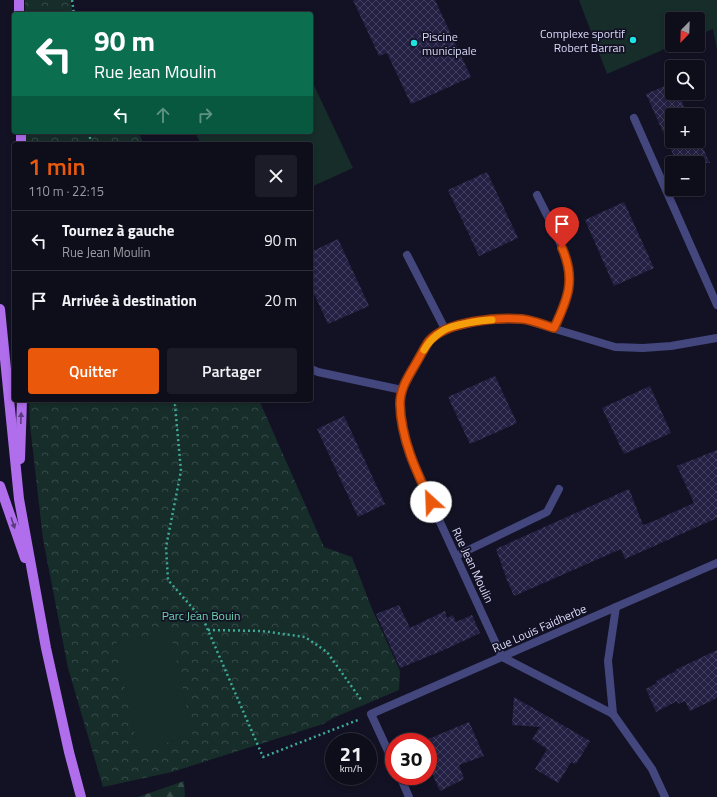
<!DOCTYPE html>
<html lang="fr">
<meta charset="utf-8">
<style>
:root{--surface:#0e0e1b;--page:#1c1c28;--text:#f1f3f6;--muted:#9b9ca3;--line:#2e2e3a;--accent:#ea580c}
body{margin:0;font-family:"Titillium Web",sans-serif;background:var(--page);color:var(--text);height:100vh;display:flex;flex-direction:column;font-size:15px;white-space:nowrap}
*{box-sizing:border-box;margin:0}
p{font-size:13px;color:var(--muted)}
.icon{flex:none;width:22px;height:22px;fill:none;stroke:currentColor;stroke-width:2;stroke-linecap:round;stroke-linejoin:round}
.map{position:relative;flex:1;overflow:hidden}
.sheet{position:absolute;left:12px;top:142px;width:301px;height:260px;display:flex;flex-direction:column;background:var(--surface);border-radius:4px;box-shadow:0 2px 6px #0003,0 0 0 1px var(--line)}
.sheet>*{flex:none}
.top-card{position:absolute;left:12px;top:12px;width:301px;height:122px;border-radius:4px;box-shadow:0 2px 6px #0003,0 0 0 1px var(--line);background:#0b6e4f;color:#fff;overflow:hidden}
.needle{width:26px;rotate:203deg}
.buttons{position:absolute;left:665px;top:12px;display:grid;gap:8px}
.buttons a{display:grid;place-items:center;width:40px;height:40px;border-radius:4px;background:var(--surface);box-shadow:0 2px 6px #0003,0 0 0 1px var(--line);font-size:20px}
.speed{position:absolute;left:325px;top:733px;display:flex;gap:8px;font-size:20px;font-weight:700;text-align:center}
.speed>*{display:grid;place-content:center;width:52px;height:52px;border-radius:50%;background:var(--surface);box-shadow:0 2px 6px #0003,0 0 0 1px var(--line);line-height:1}
.speed small{font-size:10px;font-weight:400}
.speed .limit{border:6px solid #d22;background:#fff;color:#111}
.pin{position:absolute;display:grid;place-items:center;width:34px;height:34px;color:#fff;margin:-41px -17px;border-radius:50% 50% 50% 0;rotate:-45deg;box-shadow:0 0 4px #0007}
.pin .icon{rotate:45deg}
.me{position:absolute;width:44px;margin:-22px;rotate:335deg;stroke-linejoin:round;filter:drop-shadow(0 0 3px #0008)}
.turn{display:flex;align-items:center;gap:14px;height:84px;padding:0 16px;font-size:18px}
.turn .icon{width:52px;height:52px;stroke-width:2.5}
.turn b{display:block;font-size:28px;line-height:34px}
.lanes{display:flex;align-items:center;height:38px;padding:0 16px;background:#0003;justify-content:center;gap:20px;direction:ltr}
.lanes .off{opacity:.35}
.round{display:grid;place-items:center;flex:none;width:42px;height:42px;border-radius:4px;background:var(--page)}
.head{display:flex;align-items:center;justify-content:space-between;height:68px;padding:0 16px}
h1{font-size:24px;font-weight:600;line-height:30px;color:var(--accent)}
.button{display:flex;gap:8px;margin-top:auto;padding:8px 16px}
.button a{flex:1;height:46px;border-radius:4px;background:var(--accent);color:#fff;font-size:16px;font-weight:600;line-height:46px;text-align:center}
.button a+a{background:var(--page);color:var(--text)}
ul{padding:0;list-style:none}
li{display:flex;align-items:center;gap:12px;height:60px;padding:0 16px;border-top:1px solid var(--line)}
li div{flex:1}
li b{display:block;font-size:15px}
li em{font-style:normal}
.map>svg:first-child{display:block}
.forest{fill:url(#forest-firs)}
.park{fill:url(#park-crowns)}
.garden{fill:#162d2a}
.building{fill:url(#building-cross-hatch)}
.lines{fill:none;stroke-linecap:round;stroke-linejoin:round}
.path{stroke:#3eaa98;stroke-width:2.5;stroke-dasharray:2 3;stroke-linecap:butt}
.service{stroke:#43477d;stroke-width:8}
.minor{stroke:#43477d;stroke-width:8}
.primary{stroke:#b06eed;stroke-width:10}
.oneway{fill:#5a3b7e}
.route-casing{stroke:#983908;stroke-width:10}
.route{stroke:#ea580c;stroke-width:7}
.slow{stroke:#f59e0b;stroke-width:7}
.poi-dot{fill:#1de3e1;stroke:#131224;stroke-width:1.5}
.labels{text-anchor:middle;dominant-baseline:central;stroke-width:3.5;stroke-linejoin:round;paint-order:stroke}
.poi-label{font-size:12px;fill:#dadafa;stroke:#131224;text-anchor:end}
.street-label{font-size:12px;fill:#dadafa;stroke:#131224}
.park-label{font-size:12px;fill:#6ed2ae;stroke:#131224}
</style>
<div class="map">
<svg width="717" height="797" viewBox="0 0 717 797">
<defs>
<pattern id="forest-firs" width="22" height="20" patternUnits="userSpaceOnUse"><rect width="22" height="20" fill="#162d2a"/><path d="M5 1l3.5 6h-7zM16 11l3.5 6h-7z" fill="#374b4a"/></pattern>
<pattern id="park-crowns" width="20" height="18" patternUnits="userSpaceOnUse"><rect width="20" height="18" fill="#162d2a"/><path d="M2 6a3 3 0 1 1 6 0M12 15a3 3 0 1 1 6 0" fill="none" stroke="#374b4a"/></pattern>
<pattern id="building-cross-hatch" width="8" height="8" patternUnits="userSpaceOnUse"><rect width="8" height="8" fill="#232043"/><path d="M0 0l8 8M0 8l8-8" fill="none" stroke="#42405f"/></pattern>
</defs>
<rect width="100%" height="100%" fill="#131224"/>
<!-- forest -->
<path class="forest" d="M184,781L185,797H138Z"/>
<!-- park -->
<g class="park">
<path d="M25,0H70L73,14H25Z"/>
<path d="M25,132H138L144,144H26Z"/>
<path d="M29,400H259L324,547L352,557L372,609L400,671L399,690L333,718L323,724L172,772L103,787L68,668L43,539L30,425Z"/>
</g>
<!-- garden -->
<g class="garden">
<path d="M579,0H717V50L713,29L698,35V19H672V45H674L607,74Z"/>
<path d="M311,79L353,168L311,187V144H201L195,132H311Z"/>
<path d="M170,631L193,737L138,749L115,643Z"/>
</g>
<!-- building -->
<g class="building">
<path d="M353,0H435L471,77L411,104L387,53L379,56Z"/>
<path d="M667,85H672V93H678L688,115H672V141H698V138L710,163H677L646,94Z"/>
<path d="M487,172L518,238L479,256L448,190Z"/>
<path d="M624,202L654,268L614,286L585,220Z"/>
<path d="M338,239L369,306L328,324L311,287V252Z"/>
<path d="M495,376L517,423L470,444L448,397Z"/>
<path d="M650,386L671,433L624,454L602,408Z"/>
<path d="M344,416L385,504L358,517L317,429Z"/>
<path d="M717,450V518L625,559L621,549L514,596L507,580L496,549L629,489L643,525L654,521L694,503L677,466Z"/>
<path d="M399,605L410,628L445,611L447,618L453,615L456,622L472,615L480,633L444,650L400,668L376,614Z"/>
<path d="M717,650V698L690,711L685,701L678,704L677,701L656,712L646,689L657,683L656,681L676,671L675,670Z"/>
<path d="M514,697L590,741L576,764L571,762L558,783L535,769L547,749L532,739L540,727L512,725Z"/>
<path d="M469,722L484,756L459,765L464,779L440,791L428,764V742H421Z"/>
</g>
<g class="lines">
<!-- path -->
<g class="path">
<path d="M72,0L74,14"/>
<path d="M89,132L91,144"/>
<path d="M178,400L175,405L181,471L166,547L168,580L204,621L263,757L358,720"/>
<path d="M208,630L262,631L305,637L327,652L362,701"/>
</g>
<!-- service -->
<path class="service" d="M456,556L547,512L559,489"/>
<!-- minor -->
<g class="minor">
<path d="M634,118L717,305"/>
<path d="M537,195C549,220 573,260 569,288C567,302 560,315 554,328"/>
<path d="M407,255L445,329"/>
<path d="M311,369L318,372L402,390"/>
<path d="M613,714L608,661L616,607"/>
<path d="M394,764L371,714L717,563"/>
<path d="M400,776L409,797"/>
<path d="M665,797L652,769L613,714L502,657L412,461L402,427L400,403L402,390L409,376L429,341L445,329L484,320L522,319L615,347L643,348L671,346L717,338"/>
</g>
<!-- primary -->
<g class="primary">
<path d="M19,0V14"/>
<path d="M21,132V144"/>
<path d="M0,309L19,499L46,648L69,752L81,797"/>
<path d="M20,459L22,400"/>
<path d="M0,486L25,558"/>
</g>
</g>
<!-- one-way arrows -->
<defs><path id="oneway-solid" d="M-6-.8H1V-3.2L6.5 0L1 3.2V.8H-6Z"/></defs>
<g class="oneway">
<use href="#oneway-solid" transform="translate(21 418) rotate(-88)"/>
<use href="#oneway-solid" transform="translate(13 523) rotate(71)"/>
</g>
<g class="lines">
<!-- route casing -->
<g class="route-casing">
<path id="route" d="M431,502C416,471 401,439 400,404C400,389 408,377 415,365C420,357 424,348 429,341C447,321 497,317 522,319C532,320 544,325 554,328C568,299 576,279 562,248"/>
</g>
<!-- route -->
<use href="#route" class="route"/>
<!-- slow -->
<path class="slow" d="M424,350C429,341 436,335 444,330C452,325 482,320 492,320"/>
</g>
<!-- markers -->
<g class="poi-dot">
<circle cx="633" cy="40" r="4"/>
<circle cx="414" cy="43" r="4"/>
</g>
<g class="labels">
<!-- poi labels -->
<g class="poi-label">
<text x="625" y="33">Complexe sportif<tspan x="625" dy="14">Robert Barran</tspan></text>
<text x="422" y="36" text-anchor="start">Piscine<tspan x="422" dy="14">municipale</tspan></text>
</g>
<!-- street labels -->
<g class="street-label">
<text transform="translate(473 565) rotate(65)">Rue Jean Moulin</text>
<text transform="translate(539 628) rotate(-24)">Rue Louis Faidherbe</text>
</g>
<!-- park labels -->
<g class="park-label">
<text x="201" y="615">Parc Jean Bouin</text>
</g>
</g>
</svg>
<div class="buttons">
<a><svg class="needle" viewBox="-14 -14 28 28"><path d="M0-13l5 13h-10z" fill="#e53935"/><path d="M0 13l5-13h-10z" fill="#9b9ca3"/></svg></a>
<a><svg class="icon" aria-label="search" viewBox="0 0 24 24"><circle cx="10" cy="10" r="6"/><path d="M15 15l6 6"/></svg></a>
<a>+</a>
<a>−</a>
</div>
<div class="speed"><div>21<small>km/h</small></div><div class="limit">30</div></div>
<div class="pin" style="left:562px;top:248px;background:#d93025"><svg class="icon" aria-label="arrive" viewBox="0 0 24 24"><path d="M6 21V4h12l-3 4 3 4H6"/></svg></div>
<svg class="me" style="left:431px;top:502px" viewBox="-20 -20 40 40"><circle r="19" fill="#fff"/><path d="M0-13L10 11 0 6-10 11z" fill="#ea580c"/></svg>
<div class="top-card">
<div class="turn"><svg class="icon" aria-label="left" viewBox="0 0 24 24"><path d="M17 20v-9H6M10 6l-5 5 5 5"/></svg><div><b>90 m</b>Rue Jean Moulin</div></div>
<div class="lanes"><svg class="icon" aria-label="left" viewBox="0 0 24 24"><path d="M17 20v-9H6M10 6l-5 5 5 5"/></svg><svg class="icon off" aria-label="ahead" viewBox="0 0 24 24"><path d="M12 20V5M6 11l6-6 6 6"/></svg><svg class="icon off" aria-label="right" viewBox="0 0 24 24"><path d="M7 20v-9h11M14 6l5 5-5 5"/></svg></div>
</div>
<section class="sheet">
<div class="head"><div><h1>1 min</h1><p>110 m · 22:15</p></div><a class="round"><svg class="icon" aria-label="close" viewBox="0 0 24 24"><path d="M6 6l12 12M18 6L6 18"/></svg></a></div>
<ul>
<li><svg class="icon" aria-label="left" viewBox="0 0 24 24"><path d="M17 20v-9H6M10 6l-5 5 5 5"/></svg><div><b>Tournez à gauche</b><p>Rue Jean Moulin</p></div><em>90 m</em></li>
<li><svg class="icon" aria-label="arrive" viewBox="0 0 24 24"><path d="M6 21V4h12l-3 4 3 4H6"/></svg><div><b>Arrivée à destination</b></div><em>20 m</em></li>
</ul>
<div class="button"><a>Quitter</a><a>Partager</a></div>
</section>
</div>
